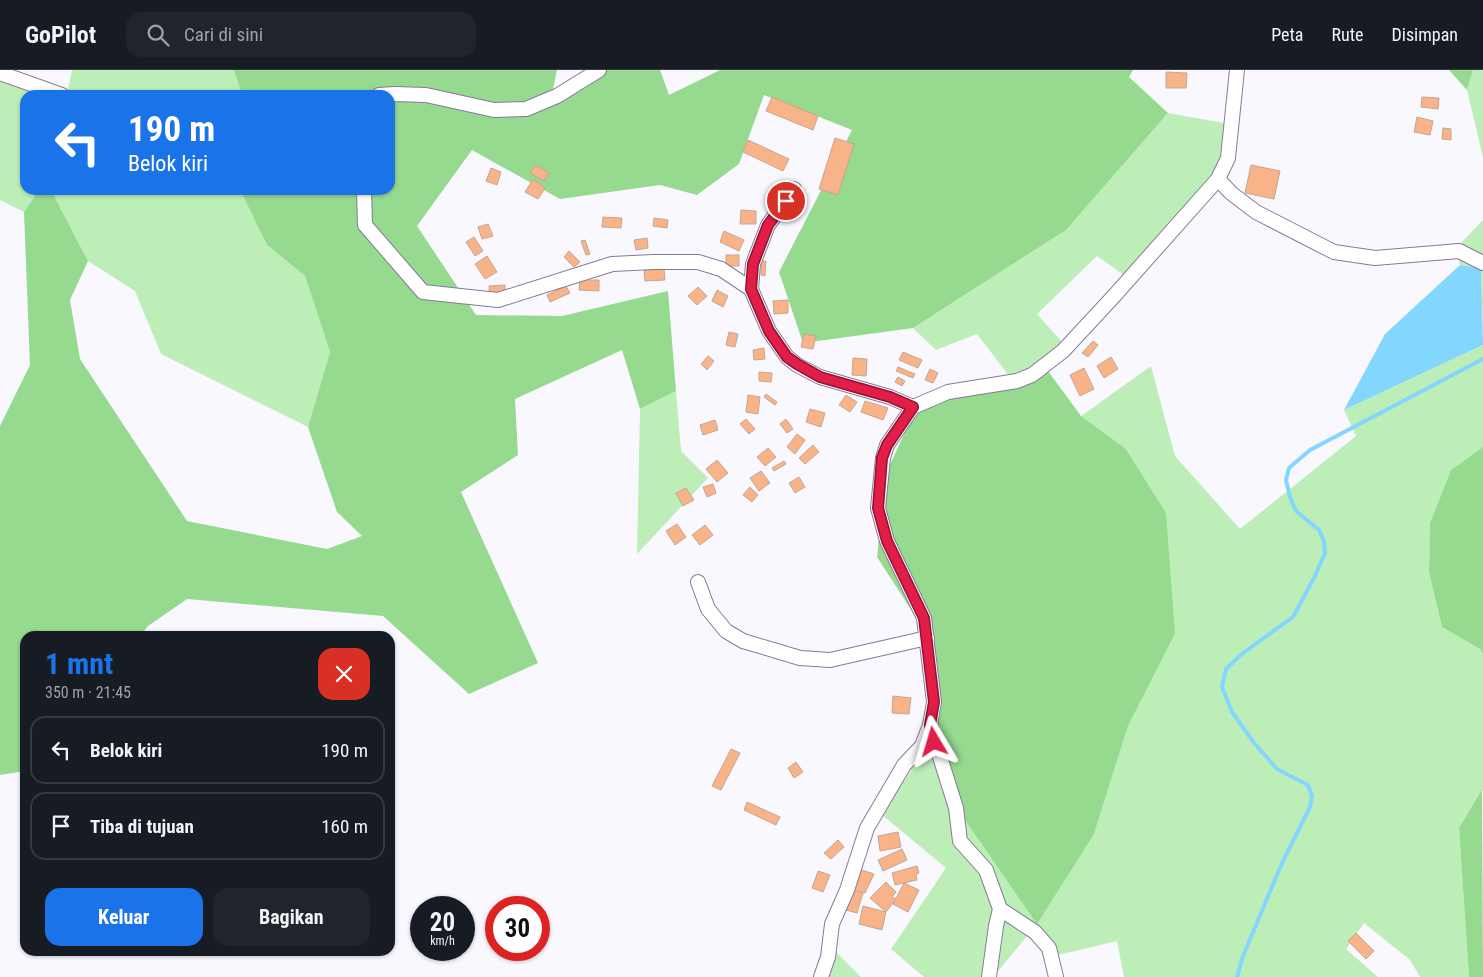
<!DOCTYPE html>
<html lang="id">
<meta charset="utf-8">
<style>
:root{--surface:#171b24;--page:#20242c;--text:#f1f3f6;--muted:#9ea1a6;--line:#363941;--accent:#1a73e8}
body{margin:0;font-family:"Roboto Condensed",sans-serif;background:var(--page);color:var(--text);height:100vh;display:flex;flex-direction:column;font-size:19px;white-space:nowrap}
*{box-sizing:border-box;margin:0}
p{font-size:16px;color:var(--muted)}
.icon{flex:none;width:28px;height:28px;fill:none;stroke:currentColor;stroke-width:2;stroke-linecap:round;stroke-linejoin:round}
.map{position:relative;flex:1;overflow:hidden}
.panel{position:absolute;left:20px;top:561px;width:375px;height:325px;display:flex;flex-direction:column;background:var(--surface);border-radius:15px;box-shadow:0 1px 4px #0004}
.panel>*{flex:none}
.hud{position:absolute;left:20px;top:20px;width:375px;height:105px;border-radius:15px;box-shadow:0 1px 4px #0004;background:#1a73e8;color:#fff;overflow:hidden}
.speed{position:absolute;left:410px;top:826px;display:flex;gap:10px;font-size:25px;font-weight:700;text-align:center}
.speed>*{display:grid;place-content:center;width:65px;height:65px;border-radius:50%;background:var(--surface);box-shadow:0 1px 4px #0004;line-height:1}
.speed small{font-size:12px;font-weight:400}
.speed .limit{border:8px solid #d22;background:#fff;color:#111}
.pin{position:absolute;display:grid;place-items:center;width:42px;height:42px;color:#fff;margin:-21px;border:2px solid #fff;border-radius:50%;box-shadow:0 1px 5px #0007}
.me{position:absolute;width:55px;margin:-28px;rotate:353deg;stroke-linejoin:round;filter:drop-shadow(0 0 4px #0008)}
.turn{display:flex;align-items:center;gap:18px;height:105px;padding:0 25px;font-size:22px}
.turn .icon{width:65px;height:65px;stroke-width:2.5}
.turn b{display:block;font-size:35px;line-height:42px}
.round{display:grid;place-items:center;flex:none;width:52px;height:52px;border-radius:15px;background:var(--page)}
.head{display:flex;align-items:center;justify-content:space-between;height:85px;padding:0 25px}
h1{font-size:30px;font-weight:700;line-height:38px;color:var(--accent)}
.button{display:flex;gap:10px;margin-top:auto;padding:10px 25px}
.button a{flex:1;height:58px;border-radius:15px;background:var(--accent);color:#fff;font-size:20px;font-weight:700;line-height:58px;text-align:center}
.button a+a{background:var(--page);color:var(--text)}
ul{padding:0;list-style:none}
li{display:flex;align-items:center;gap:15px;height:68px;margin:0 10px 8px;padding:0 15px;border:2px solid var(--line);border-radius:15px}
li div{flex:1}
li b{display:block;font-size:19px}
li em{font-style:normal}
header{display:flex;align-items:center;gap:30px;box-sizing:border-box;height:70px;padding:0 25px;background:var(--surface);border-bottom:1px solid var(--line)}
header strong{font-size:24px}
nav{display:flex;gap:28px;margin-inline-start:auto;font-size:18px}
.search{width:350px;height:45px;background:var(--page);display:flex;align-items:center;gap:12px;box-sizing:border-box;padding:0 18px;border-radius:15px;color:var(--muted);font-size:19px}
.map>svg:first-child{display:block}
.green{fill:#bdeeb8}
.forest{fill:#96da8f}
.water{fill:#83d6fe}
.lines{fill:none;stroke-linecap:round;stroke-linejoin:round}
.stream{stroke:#83d6fe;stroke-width:4}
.building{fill:#f8b488;stroke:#c6a591}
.minor-casing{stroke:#877a99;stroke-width:16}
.minor{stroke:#fff;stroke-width:14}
.route-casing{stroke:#92132f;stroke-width:12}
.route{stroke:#e11d48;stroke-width:9}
</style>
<header>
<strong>GoPilot</strong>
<div class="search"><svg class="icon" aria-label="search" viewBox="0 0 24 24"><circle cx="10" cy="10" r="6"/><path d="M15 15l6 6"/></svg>Cari di sini</div>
<nav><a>Peta</a><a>Rute</a><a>Disimpan</a></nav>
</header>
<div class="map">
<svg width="1483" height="907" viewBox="0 0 1483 907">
<rect width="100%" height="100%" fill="#faf8ff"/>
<!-- green -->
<g class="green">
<path d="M72,0H234L242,25H67Z"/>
<path d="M1473,0H1483V87L1467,20Z"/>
<path d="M0,7L39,25H25V120H39L24,142L0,130Z"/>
<path d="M1168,43L1235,55L1229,86L1132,211L1097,186L1037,244L1070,281L1013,311L977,264L936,280L913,258L1066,160Z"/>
<path d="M51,120H240L267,175L305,206L330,282L308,357L161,284L135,221L88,191Z"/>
<path d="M1483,150V261L1481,198L1460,195L1456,178Z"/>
<path d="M1483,275V377L1451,400L1430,453L1429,502L1442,557L1480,579L1483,584V720L1459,758L1469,907H1420L1410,890L1364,853L1346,879L1378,907H1124L1117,871L1054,886L1037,854L993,907H924L891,879L946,798L881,744L932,670L1094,764L1128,656L1175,564L1125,378L1081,346L1151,296L1175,386L1240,459L1356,366L1344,340Z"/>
<path d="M676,321L681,381L708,408L637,484L640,339Z"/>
<path d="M836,882L861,907H824Z"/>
</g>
<!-- forest -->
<g class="forest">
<path d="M234,0H557L551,29L598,0H660L669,25L720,0H1133L1129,7L1168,43L1066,160L913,258L803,273L779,202L852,60L764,25L739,94L697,125L660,115L560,129L472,80L417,156L476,245L562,246L668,221L676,321L640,339L622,280L515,329L518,385L461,422L538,593L469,624L383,546L187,529L148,556L140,566H25V701L0,705V356L30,295L24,142L39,120H51L88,191L70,230L80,289L187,451L327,479L362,466L337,442L308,357L330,282L305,206L267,175L240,120H390V25H242Z"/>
<path d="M1449,0H1473L1467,20Z"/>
<path d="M1048,301L1081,346L1125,378L1166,443L1175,564L1128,656L1094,764L1037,854L954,734L932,670L930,569L877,487L886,403L917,337Z"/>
<path d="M1483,377V584L1480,579L1442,557L1429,502L1430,453L1451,400Z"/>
<path d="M1482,720L1483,907H1469L1459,758Z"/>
</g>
<!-- water -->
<path class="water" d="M1460,195L1481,198L1483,275L1344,340L1385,264Z"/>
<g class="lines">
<!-- stream -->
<path class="stream" d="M1237,907L1243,886L1282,793L1310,737L1312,726L1308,715L1277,699L1254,673L1232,642L1222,617L1226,599L1243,583L1293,547L1314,508L1325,483L1324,471L1319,460L1296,441L1290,427L1286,410L1289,398L1310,380L1483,289"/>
</g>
<!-- building -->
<g class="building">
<path d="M1166,2L1187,3L1186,18H1166Z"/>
<path d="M772,27L818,46L813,60L766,41Z"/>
<path d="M1422,27L1439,28L1438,39L1421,37Z"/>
<path d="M1417,47L1433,51L1430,65L1414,62Z"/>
<path d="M1443,58L1451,59V70L1442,69Z"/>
<path d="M835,68L854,74L838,125L819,119Z"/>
<path d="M748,70L789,89L783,101L743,82Z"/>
<path d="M535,95L549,103L544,111L530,103Z"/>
<path d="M1251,95L1280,101L1274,129L1245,123Z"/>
<path d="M491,98L501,102L497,115L486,111Z"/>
<path d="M533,109L545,118L538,129L525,122Z"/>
<path d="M741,140L756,141V154H740Z"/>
<path d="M603,147L622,148L621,158L602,157Z"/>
<path d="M654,148L668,150L667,158L653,156Z"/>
<path d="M488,154L493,166L482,169L478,157Z"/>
<path d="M724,161L744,170L739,181L720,172Z"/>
<path d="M474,167L483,181L475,186L466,172Z"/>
<path d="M647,168L648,178L636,180L634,170Z"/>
<path d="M585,170L590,184L586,185L581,171Z"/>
<path d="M569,181L580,192L574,197L564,187Z"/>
<rect x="726" y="185" width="13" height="11"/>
<path d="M487,186L497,202L485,209L475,194Z"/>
<path d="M762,191H766L765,206L761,205Z"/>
<path d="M664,199L665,210L645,211L644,200Z"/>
<path d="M580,210H599V221L579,220Z"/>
<path d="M505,215V228L490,229L489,216Z"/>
<path d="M566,216L570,223L550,232L547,225Z"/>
<path d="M698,217L707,226L697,235L688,226Z"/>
<path d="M717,220L728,226L723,237L712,231Z"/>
<path d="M788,230V243L774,244L773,231Z"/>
<path d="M729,262L738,264L735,277L726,275Z"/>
<path d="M804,264L816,266L813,279L801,277Z"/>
<path d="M1093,271L1098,275L1088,287L1082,283Z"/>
<path d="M764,278L765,289L754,290L753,280Z"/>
<path d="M903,282L922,290L918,298L899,290Z"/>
<path d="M708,286L714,291L707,300L701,294Z"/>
<path d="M1111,287L1118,299L1104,308L1097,296Z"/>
<path d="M853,288L867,289L866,306L852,305Z"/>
<path d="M898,297L915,304L913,308L896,301Z"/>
<path d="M1084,298L1094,319L1080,326L1070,305Z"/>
<path d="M930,299L938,303L933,313L925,310Z"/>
<path d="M759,302L772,303L771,312L759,311Z"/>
<path d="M898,307L905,311L902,316L895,312Z"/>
<path d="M766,324L777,332L775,335L764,327Z"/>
<path d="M748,325L760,327L758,344L746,342Z"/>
<path d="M846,325L857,332L850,342L839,335Z"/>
<path d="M865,331L888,338L883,350L861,342Z"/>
<path d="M810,339L825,343L821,357L806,352Z"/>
<path d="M746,349L755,359L749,364L740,354Z"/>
<path d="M786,349L793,359L787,363L780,354Z"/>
<path d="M715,350L718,360L703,365L700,355Z"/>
<path d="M797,364L805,370L795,384L787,377Z"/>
<path d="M813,375L819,382L805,394L799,388Z"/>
<path d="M768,378L776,387L765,396L757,387Z"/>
<path d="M717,390L728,403L717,412L706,399Z"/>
<path d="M784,391L786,394L774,401L772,398Z"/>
<path d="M761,401L770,413L759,421L750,408Z"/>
<path d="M799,407L805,417L795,423L789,413Z"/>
<path d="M713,414L716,423L707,427L703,417Z"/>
<path d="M750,417L758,425L752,432L743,425Z"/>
<path d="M686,418L694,430L683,436L676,423Z"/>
<path d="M677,454L686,467L675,475L666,461Z"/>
<path d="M705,455L713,465L700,475L692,465Z"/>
<path d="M893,626L911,628L909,644L892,643Z"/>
<path d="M731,679L740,683L721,720L712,716Z"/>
<path d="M796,692L803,702L794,708L788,698Z"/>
<path d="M747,732L780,747L776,755L744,740Z"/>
<path d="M898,762L901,777L880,781L878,766Z"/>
<path d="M838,770L844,777L831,789L824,783Z"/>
<path d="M902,779L907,790L883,801L878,790Z"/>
<path d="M917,796L919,803L916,804L917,810L895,815L892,803Z"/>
<path d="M859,799L874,804L865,823L852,818Z"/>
<path d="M818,801L830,805L823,822L812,818Z"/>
<path d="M886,812L896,822L892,827L896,829L886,842L870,828Z"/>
<path d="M904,813L919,820L908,842L893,834Z"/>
<path d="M852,820L863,823L857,843L846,840Z"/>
<path d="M863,836L886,842L882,860L859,854Z"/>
<path d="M1356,863L1374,881L1366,889L1348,871Z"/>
</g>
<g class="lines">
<!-- minor casing -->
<g class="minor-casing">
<g id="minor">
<path d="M0,3L62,25"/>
<path d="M379,25L394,24L426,25L494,40L526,39L557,26L599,0"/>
<path d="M1218,109L1231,123L1256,142L1334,182L1375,188L1459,181L1483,193"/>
<path d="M794,119L768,155L753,194L751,219L769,261L787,287L797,295L820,307L890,327L913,337"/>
<path d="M364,120L365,155L423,222L498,230L612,194L653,192H698L721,199L751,219"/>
<path d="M698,512L708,539L726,561L743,571L800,588L830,590L927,568"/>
<path d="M930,655L956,738L960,771L986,800L1000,839L996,856L989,907"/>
<path d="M1000,839L1035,862L1049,878L1056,907"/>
<path d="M821,907L828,887L832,854L847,820L867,758L904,695L922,676L930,655L934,632L924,548L887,471L878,438L883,388L887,375L913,337L948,322L1017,311L1032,305L1063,281L1114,226L1218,109L1228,88L1237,0"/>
</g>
</g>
<!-- minor -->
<use href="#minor" class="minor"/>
</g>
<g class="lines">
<!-- route casing -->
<g class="route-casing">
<path id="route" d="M786,131L768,155L753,194L751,219L769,261L787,287L797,294L820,307L890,327L913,337L887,375L882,388L878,438L887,471L924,548L934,632L930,655L934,672"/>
</g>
<!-- route -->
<use href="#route" class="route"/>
</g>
</svg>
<div class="speed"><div>20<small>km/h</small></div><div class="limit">30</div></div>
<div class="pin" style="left:786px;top:131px;background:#d93025"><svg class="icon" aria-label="arrive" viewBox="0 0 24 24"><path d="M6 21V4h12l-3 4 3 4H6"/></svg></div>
<svg class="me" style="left:934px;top:672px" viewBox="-20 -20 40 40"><path d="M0-17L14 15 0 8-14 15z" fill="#e11d48" stroke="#fff" stroke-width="4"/></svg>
<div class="hud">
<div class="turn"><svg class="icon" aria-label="left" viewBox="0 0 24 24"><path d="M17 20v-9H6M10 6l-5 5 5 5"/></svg><div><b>190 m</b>Belok kiri</div></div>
</div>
<section class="panel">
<div class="head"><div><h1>1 mnt</h1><p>350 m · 21:45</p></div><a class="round" style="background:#d93025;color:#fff"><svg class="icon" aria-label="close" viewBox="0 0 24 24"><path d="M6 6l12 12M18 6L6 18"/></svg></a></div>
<ul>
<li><svg class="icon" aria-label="left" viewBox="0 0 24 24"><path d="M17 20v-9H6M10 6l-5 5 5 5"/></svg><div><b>Belok kiri</b></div><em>190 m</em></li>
<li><svg class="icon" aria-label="arrive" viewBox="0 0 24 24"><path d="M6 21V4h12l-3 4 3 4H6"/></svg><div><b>Tiba di tujuan</b></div><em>160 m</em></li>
</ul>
<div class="button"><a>Keluar</a><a>Bagikan</a></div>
</section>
</div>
